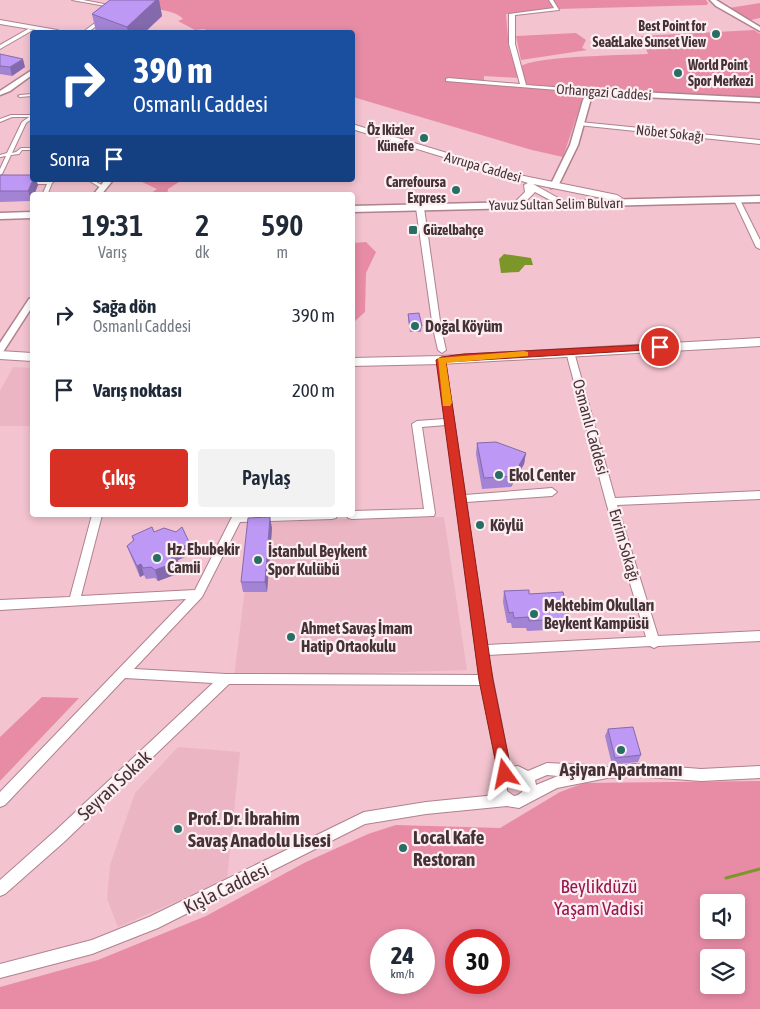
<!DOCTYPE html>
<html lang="tr">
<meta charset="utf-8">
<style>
:root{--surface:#fff;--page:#f2f2f3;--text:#1f2937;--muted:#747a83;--accent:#d93025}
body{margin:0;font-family:"Asap Condensed",sans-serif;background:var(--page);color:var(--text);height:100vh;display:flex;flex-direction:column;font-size:19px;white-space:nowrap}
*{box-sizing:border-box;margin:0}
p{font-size:16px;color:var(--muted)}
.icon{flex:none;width:28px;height:28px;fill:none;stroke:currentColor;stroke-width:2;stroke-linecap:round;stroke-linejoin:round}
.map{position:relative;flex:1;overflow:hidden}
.panel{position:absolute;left:30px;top:192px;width:325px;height:325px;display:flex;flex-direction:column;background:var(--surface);border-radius:5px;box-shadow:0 2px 8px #0003}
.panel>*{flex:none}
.guide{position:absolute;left:30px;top:30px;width:325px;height:152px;border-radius:5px;box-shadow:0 2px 8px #0003;background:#1a4fa0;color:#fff;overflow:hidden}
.buttons{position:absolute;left:700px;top:894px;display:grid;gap:10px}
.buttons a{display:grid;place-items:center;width:45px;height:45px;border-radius:5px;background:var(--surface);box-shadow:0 2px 8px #0003;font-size:25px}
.speed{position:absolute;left:370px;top:929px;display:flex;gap:10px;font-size:25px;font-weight:700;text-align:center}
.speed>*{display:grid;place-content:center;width:65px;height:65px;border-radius:50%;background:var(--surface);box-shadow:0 2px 8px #0003;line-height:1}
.speed small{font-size:12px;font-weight:400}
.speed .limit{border:8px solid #d22;background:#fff;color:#111}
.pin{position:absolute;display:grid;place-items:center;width:42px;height:42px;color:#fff;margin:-21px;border:2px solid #fff;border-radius:50%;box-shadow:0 1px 5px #0007}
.me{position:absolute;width:55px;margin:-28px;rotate:348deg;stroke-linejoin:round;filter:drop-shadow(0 0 4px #0008)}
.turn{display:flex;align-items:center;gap:18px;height:105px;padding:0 20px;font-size:22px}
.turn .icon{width:65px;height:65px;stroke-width:2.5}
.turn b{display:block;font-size:35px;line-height:42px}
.then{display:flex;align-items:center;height:48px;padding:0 20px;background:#0003;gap:10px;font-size:19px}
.eta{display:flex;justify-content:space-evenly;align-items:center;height:85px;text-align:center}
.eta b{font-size:30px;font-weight:600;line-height:35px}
.cta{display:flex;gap:10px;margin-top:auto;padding:10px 20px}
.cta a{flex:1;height:58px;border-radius:5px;background:var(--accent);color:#fff;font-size:20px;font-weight:600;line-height:58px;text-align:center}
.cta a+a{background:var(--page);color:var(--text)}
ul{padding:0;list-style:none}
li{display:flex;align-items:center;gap:15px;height:75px;padding:0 20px}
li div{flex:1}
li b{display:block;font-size:19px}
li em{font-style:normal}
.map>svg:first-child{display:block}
.built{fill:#ecb5c3}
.green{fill:#e88ca6;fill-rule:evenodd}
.water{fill:#7d962a}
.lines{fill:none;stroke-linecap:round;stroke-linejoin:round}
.stream{stroke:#7d962a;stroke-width:3}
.pedestrian-casing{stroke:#af828e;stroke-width:2}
.minor-casing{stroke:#af828e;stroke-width:2}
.tertiary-casing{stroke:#af828e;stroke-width:3}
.secondary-casing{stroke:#af828e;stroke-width:2}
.primary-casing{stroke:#af828e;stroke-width:3}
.pedestrian{fill:#fff;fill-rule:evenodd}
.minor{fill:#fff;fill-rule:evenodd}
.tertiary{fill:#fff;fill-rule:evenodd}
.secondary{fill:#fff;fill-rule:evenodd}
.primary{fill:#fff;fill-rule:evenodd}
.wall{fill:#a383d3}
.shaded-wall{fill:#846aac}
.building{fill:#bd98f5;stroke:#846aac}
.route{fill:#d93025;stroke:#8d1f18}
.slow{fill:#f59e0b}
.poi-dot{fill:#286e64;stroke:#fdeef2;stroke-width:2}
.labels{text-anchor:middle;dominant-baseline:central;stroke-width:4.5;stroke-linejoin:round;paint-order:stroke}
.far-poi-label{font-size:14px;font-weight:bold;fill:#443236;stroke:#fdeef2;text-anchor:end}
.far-street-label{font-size:14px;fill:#443236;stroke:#fdeef2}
.poi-label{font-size:16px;font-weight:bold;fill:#443236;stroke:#fdeef2;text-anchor:start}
.street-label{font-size:16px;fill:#443236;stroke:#fdeef2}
.near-poi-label{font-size:19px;font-weight:bold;fill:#443236;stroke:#fdeef2;text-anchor:start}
.near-street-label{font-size:19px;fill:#443236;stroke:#fdeef2}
.near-park-label{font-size:19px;fill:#97184e;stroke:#fdeef2}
</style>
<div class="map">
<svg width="760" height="1009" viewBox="0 0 760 1009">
<rect width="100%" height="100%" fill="#f3c3cf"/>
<!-- built -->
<g class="built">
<path d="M13,367L32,368V426H0V391Z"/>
<path d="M444,517L467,670L234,677L253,523L369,518Z"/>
<path d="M178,747L240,752L227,880L118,927L107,899L110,865L135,793Z"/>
</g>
<!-- green -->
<g class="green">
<path d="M149,0H548L553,6L551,8L506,14L509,49L519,78L484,76V84L583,92V97L563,157L532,150L353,97L352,32H210L204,29L195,30L178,21L183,19C176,9 144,8 131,6Z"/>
<path d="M551,0H706L708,3L707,5L557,9Z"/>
<path d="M760,3V18L751,20L729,8Z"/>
<path d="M754,30L760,34V98H718L530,85L526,84L520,67C532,56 627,55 648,54L641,36Z"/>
<path d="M576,33L586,40L582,48L587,50L521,60L516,36Z"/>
<path d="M144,180H182L168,189L167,195H148L157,189L140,181Z"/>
<path d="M366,242L376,252L366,273L365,312L353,323V243Z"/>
<path d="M42,697L79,698L0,781V737Z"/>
<path d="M760,781V1009H0V987L98,960L206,916L306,862L368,834L396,825L500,828L560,792L584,783ZM709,902H736V930H709ZM381,940H424V982H381ZM456,940H499V982H456ZM709,958H736V985H709Z"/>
</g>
<!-- water -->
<path class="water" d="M504,254L531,258L533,265H525L519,272L501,273L499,259Z"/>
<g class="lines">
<!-- stream -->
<path class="stream" d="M726,878L760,869"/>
<!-- pedestrian casing -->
<g class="pedestrian-casing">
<g id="pedestrian">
<path d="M32,94V96L20,97L18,96L20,95Z"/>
<path d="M11,115H32V119L26,123L12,153L16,152L21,148H32V150H22L19,154L11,155L2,174L0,175V169L6,156L0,157V155L7,153L22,122L29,117H12L0,122V119Z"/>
<path d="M56,180L52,183L48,193L50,195H45L43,193L47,184H28L26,183L28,182Z"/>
<path d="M88,180H93L105,187L101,188Z"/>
</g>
</g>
<!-- minor casing -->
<g class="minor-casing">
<g id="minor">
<path d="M72,0H83L119,7L117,8Z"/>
<path d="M549,0H553L559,10L515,15V44L526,85L593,90L596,92L595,93L446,81V79L448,78L520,84L509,44V14L554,8Z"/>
<path d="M103,17L108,18L88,32H83Z"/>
<path d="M28,29L33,30L0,49V45Z"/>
<path d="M580,122L760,140V144L578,125L577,124Z"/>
<path d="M737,198L740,200L760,240V249L756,247L734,200Z"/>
<path d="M420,206L424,208L441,328L446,350L442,353L438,350L433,328L416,208Z"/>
<path d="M570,349L574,352L615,498L760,491V499L617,505L658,636L760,631V641L658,646L654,648L650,646L488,655L510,767L518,766L528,771L547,763L588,765L593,769L635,764L701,769L760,766V778L701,781L635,776L607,778L557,788L519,808L507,806L426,814L365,824L158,928L92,954L0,978V964L92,940L149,917L364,812L426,802L496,795L494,786L499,774L481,685L229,684L64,842L5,894L0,896V880L54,832L213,683L125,678L5,805L0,807V792L186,599L0,610V600L70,597L92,515H102L81,596L195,590L233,515H337L336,518L332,519L240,522L202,597L134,669L226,674L479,675L446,425L422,427L435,513L434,516L352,519L348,518L347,515H352V511L424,509L412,424L417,421L445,419L437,360L441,357L445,360L465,495L552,488L557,492L552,496L466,502L487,645L646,637L606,502L566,352ZM547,775L558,776L536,785L535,780ZM512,778H518L523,783V791L518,795L514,796L507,791V783Z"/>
</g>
</g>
<!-- tertiary casing -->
<g class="tertiary-casing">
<g id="tertiary">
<path d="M710,0H716L760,27V31L716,6Z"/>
<path d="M32,70V75L10,91L0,95V91Z"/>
<path d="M598,90L760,98V102L592,95L578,145L558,186L551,188L550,186L570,145L583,100L588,92Z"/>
<path d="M105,180H113L101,195H93Z"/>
<path d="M32,298V307L3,352L0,353V343L29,299Z"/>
</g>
</g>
<!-- secondary casing -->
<g class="secondary-casing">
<g id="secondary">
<path d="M0,20L57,30L61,32H48L0,24Z"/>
<path d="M352,124L519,175L617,195L622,198L617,201L533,184L560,199L552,201L535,192L525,202H519L517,200L525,192L524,185L528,183L352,129Z"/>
<path d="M760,338V346L441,364L352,366V358L441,356Z"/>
<path d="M0,351L32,353V361L0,359Z"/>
</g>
</g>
<!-- primary casing -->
<g class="primary-casing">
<g id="primary">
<path d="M760,196V202L352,212V206Z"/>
<path d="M32,212V218L0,219V213Z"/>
</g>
</g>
<!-- pedestrian -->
<use href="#pedestrian" class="pedestrian"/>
<!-- minor -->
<use href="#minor" class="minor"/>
<!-- tertiary -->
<use href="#tertiary" class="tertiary"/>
<!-- secondary -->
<use href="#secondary" class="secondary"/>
<!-- primary -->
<use href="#primary" class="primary"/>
</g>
<!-- wall -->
<g class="wall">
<path d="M110,0H159L162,16L145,32H96L92,14Z"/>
<path d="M0,54L25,67L12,76L0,74Z"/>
<path d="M0,175L36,180L38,185L34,195H32V198L31,201L0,202Z"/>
<path d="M408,314L422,326L421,332H410L408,319Z"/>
<path d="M477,443L526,453L524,464L511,487L482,489L476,454Z"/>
<path d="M272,528L267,592H243L241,582Z"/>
<path d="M154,532L192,554L178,560L179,565L175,566L177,574L158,581L155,578L146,579L144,575L140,577L131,556L127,546L133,541L132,536Z"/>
<path d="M504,591L529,594L569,618L567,629L527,631L526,628H512L511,623H507L503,602Z"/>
<path d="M608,729L641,755L638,762L612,765L605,736Z"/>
</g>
<!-- shaded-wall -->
<g class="shaded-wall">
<path d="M156,0H159L162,16L145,32H128L127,27Z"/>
<path d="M23,59L25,67L12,76L10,67Z"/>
<path d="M33,180H36L38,185L34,195H32V198L31,201L28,191Z"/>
<path d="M526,453L524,464L511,487L513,476Z"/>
<path d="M270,517L272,528L267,592L265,582Z"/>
<path d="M190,544L192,554L178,560L179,565L175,566L177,574L158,581L155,570L171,556L174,549Z"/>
<path d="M141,564L144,575L140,577L137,566Z"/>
</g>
<!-- building -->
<g class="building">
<path d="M110,0H156L127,27L92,14Z"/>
<path d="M0,54L23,59L10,67L0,66Z"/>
<path d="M0,175H32L33,180L28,191H0Z"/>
<path d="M419,313L422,326L410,327L408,314Z"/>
<path d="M496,442L526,453L513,476L484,478L477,443Z"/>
<path d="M270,517L265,582H241L248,518Z"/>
<path d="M152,527L154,532L164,528L176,532L182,527L190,544L174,549L177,554L171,556L174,563L155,570L151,567L143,568L141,564L137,566L127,546L134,540L132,536Z"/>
<path d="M529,590V594L563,592L569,618L529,621L528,617L514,618L513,612L509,613L504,591Z"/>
<path d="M633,727L641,755L615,758L608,729Z"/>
</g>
<!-- route -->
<path class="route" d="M660,344L664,347L663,349L446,362L493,680L512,774L510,779L505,781L500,779L498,774L479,680L436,360L441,357L464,354Z"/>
<!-- slow -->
<path class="slow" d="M524,351L528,352V356L446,363L452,403L450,406H443L438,358Z"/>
<!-- markers -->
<g class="poi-dot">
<circle cx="716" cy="34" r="5"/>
<circle cx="678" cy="73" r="5"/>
<circle cx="424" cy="138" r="5"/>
<circle cx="456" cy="190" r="5"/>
<rect x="408" y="225" width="10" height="10" rx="2.5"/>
<circle cx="415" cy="326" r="5"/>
<circle cx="499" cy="475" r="5"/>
<circle cx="480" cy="525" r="5"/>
<circle cx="157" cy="558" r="5"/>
<circle cx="258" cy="560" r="5"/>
<circle cx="534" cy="614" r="5"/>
<circle cx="291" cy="637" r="5"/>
<circle cx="621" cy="750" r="5"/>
<circle cx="178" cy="829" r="5"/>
<circle cx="403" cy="848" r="5"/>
</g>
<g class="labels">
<!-- far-poi labels -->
<g class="far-poi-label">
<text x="706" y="26">Best Point for<tspan x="706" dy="16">Sea&amp;Lake Sunset View</tspan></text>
<text x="688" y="65" text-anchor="start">World Point<tspan x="688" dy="16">Spor Merkezi</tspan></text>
<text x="414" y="130">Öz Ikizler<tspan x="414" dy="16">Künefe</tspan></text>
<text x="446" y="182">Carrefoursa<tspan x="446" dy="16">Express</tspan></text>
<text x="423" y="230" text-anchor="start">Güzelbahçe</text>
</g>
<!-- far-street labels -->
<g class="far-street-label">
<text transform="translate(604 92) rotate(4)">Orhangazi Caddesi</text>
<text transform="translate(670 133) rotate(6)">Nöbet Sokağı</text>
<text transform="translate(483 167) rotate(16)">Avrupa Caddesi</text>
<text transform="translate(556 204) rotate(-1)">Yavuz Sultan Selim Bulvarı</text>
</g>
<!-- poi labels -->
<g class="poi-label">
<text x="425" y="326">Doğal Köyüm</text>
<text x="509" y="475">Ekol Center</text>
<text x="490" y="525">Köylü</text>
<text x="167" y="549">Hz. Ebubekir<tspan x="167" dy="18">Camii</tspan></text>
<text x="268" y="551">İstanbul Beykent<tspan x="268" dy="18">Spor Kulübü</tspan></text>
<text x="544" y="605">Mektebim Okulları<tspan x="544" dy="18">Beykent Kampüsü</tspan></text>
<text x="301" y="628">Ahmet Savaş İmam<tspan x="301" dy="18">Hatip Ortaokulu</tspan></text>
</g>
<!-- street labels -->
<g class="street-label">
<text transform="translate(591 427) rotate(75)">Osmanlı Caddesi</text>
<text transform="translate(625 545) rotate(74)">Evrim Sokağı</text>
</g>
<!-- near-poi labels -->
<g class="near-poi-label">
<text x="621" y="769" text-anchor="middle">Aşiyan Apartmanı</text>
<text x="188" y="818">Prof. Dr. İbrahim<tspan x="188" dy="22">Savaş Anadolu Lisesi</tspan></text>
<text x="413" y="837">Local Kafe<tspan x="413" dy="22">Restoran</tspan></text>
</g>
<!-- near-street labels -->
<g class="near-street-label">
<text transform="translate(114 785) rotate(-43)">Seyran Sokak</text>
<text transform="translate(226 888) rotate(-26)">Kışla Caddesi</text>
</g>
<!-- near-park labels -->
<g class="near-park-label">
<text x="599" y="886">Beylikdüzü<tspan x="599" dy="22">Yaşam Vadisi</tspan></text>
</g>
</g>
</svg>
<div class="buttons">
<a><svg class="icon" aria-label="sound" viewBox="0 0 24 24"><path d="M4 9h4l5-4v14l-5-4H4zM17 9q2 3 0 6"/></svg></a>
<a><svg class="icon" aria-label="layers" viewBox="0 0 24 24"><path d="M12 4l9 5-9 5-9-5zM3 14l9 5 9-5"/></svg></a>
</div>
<div class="speed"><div>24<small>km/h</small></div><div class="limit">30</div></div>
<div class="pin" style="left:660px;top:347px;background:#d93025"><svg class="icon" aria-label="arrive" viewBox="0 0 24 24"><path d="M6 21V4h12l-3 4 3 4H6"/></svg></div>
<svg class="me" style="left:505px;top:774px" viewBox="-20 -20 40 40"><path d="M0-17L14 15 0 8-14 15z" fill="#d93025" stroke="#fff" stroke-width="4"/></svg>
<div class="guide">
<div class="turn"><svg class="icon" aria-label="right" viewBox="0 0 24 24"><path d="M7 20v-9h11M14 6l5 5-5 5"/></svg><div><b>390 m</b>Osmanlı Caddesi</div></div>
<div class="then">Sonra<svg class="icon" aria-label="arrive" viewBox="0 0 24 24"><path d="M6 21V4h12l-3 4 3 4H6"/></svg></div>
</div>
<section class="panel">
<div class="eta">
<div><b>19:31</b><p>Varış</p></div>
<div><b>2</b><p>dk</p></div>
<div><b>590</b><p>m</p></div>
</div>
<ul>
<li><svg class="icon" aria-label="right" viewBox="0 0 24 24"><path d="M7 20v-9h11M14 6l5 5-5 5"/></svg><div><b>Sağa dön</b><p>Osmanlı Caddesi</p></div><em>390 m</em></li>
<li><svg class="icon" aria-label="arrive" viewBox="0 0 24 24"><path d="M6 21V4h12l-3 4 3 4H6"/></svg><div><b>Varış noktası</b></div><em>200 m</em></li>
</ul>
<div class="cta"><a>Çıkış</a><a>Paylaş</a></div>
</section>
</div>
